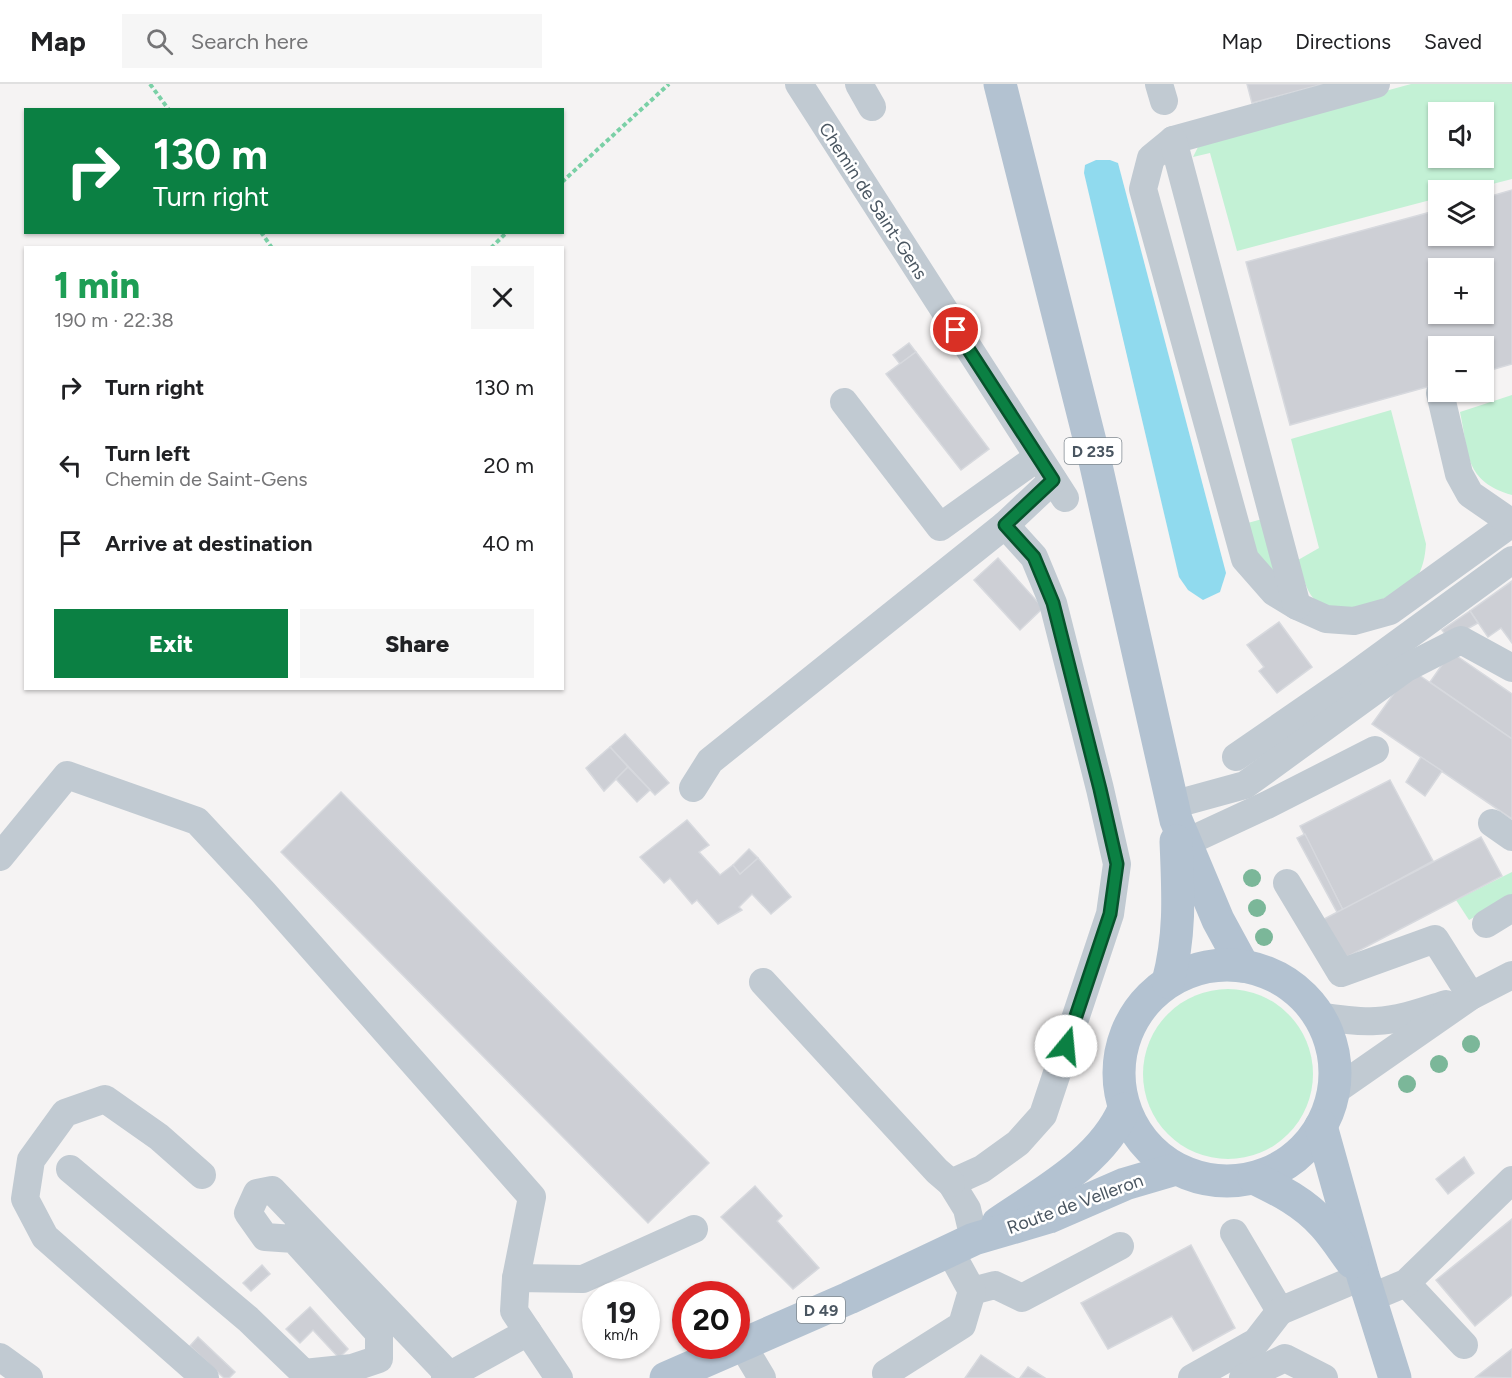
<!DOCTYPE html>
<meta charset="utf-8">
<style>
:root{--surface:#fff;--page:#f6f6f6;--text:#202124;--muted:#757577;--line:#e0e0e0;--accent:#0b8043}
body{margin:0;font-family:Figtree,sans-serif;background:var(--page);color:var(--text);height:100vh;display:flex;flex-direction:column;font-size:22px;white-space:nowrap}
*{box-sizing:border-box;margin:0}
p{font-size:20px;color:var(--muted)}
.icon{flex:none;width:33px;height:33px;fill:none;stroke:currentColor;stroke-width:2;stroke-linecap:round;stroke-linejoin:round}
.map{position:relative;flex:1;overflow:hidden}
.drawer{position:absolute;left:24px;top:162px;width:540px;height:444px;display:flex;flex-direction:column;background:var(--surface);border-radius:0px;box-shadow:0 2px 4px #0004}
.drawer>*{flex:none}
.guide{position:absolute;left:24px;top:24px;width:540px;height:126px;border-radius:0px;box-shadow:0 2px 4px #0004;background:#0b8043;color:#fff;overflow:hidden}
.buttons{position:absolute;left:1428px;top:18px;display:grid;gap:12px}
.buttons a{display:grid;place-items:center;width:66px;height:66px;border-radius:0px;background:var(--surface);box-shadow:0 2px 4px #0004;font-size:30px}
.speed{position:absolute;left:582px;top:1197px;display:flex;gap:12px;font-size:30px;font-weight:700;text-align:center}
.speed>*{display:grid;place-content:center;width:78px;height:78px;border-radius:50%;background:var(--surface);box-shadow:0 2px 4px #0004;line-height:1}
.speed small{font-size:15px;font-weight:400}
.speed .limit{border:9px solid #d22;background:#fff;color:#111}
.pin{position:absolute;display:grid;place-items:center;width:51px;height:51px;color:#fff;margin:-26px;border:3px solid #fff;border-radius:50%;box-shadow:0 2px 6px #0007}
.me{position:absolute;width:66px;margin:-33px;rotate:17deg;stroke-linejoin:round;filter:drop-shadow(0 0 4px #0008)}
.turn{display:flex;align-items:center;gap:21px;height:126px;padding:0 30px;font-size:27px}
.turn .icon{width:78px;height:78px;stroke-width:2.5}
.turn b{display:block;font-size:42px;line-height:51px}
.round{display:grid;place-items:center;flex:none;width:63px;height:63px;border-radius:0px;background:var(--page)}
.headline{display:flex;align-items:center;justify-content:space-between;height:102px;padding:0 30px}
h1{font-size:36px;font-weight:800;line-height:45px;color:#1e9e55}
.action{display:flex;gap:12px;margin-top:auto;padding:12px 30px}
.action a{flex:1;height:69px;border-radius:0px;background:var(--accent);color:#fff;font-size:24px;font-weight:800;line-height:69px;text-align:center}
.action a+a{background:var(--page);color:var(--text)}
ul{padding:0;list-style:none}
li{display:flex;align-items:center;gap:18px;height:78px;padding:0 30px}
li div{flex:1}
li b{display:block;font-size:22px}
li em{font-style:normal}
header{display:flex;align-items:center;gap:36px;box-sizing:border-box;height:84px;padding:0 30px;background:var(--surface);border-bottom:2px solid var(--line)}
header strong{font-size:28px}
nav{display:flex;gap:33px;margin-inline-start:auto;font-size:21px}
.search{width:420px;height:54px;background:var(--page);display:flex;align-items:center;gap:15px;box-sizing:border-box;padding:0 21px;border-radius:0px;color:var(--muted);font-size:22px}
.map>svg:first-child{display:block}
.green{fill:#c3f1d5;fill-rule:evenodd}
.water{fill:#90daee}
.building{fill:#cdcfd5;stroke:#d7d9de;stroke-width:1.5;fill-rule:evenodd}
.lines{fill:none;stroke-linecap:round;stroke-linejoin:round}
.path{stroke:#7ad0a6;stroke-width:4;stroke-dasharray:4.5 3;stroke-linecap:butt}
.minor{stroke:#c1cad2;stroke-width:28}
.major{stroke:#b3c2d1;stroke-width:33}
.tree{fill:#7bb799}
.route-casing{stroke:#07532c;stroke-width:15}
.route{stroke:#0b8043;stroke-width:10}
.labels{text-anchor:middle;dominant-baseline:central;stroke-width:5;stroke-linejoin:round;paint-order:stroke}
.shield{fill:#fff;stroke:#808990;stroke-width:1.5}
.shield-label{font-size:16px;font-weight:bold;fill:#4a5661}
.street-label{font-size:18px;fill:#4a5661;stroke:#fff}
</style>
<header>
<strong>Map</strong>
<div class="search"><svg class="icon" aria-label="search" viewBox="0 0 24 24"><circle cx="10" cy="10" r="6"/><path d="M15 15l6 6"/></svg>Search here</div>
<nav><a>Map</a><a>Directions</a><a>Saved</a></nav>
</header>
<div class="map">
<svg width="1512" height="1294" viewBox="0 0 1512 1294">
<rect width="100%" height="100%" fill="#f5f3f3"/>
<!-- green -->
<g class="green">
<path d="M1411,0H1512V95L1469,106H1438V114L1237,167L1210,69L1193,73L1198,63L1217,53ZM1438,28H1484V74H1438Z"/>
<path d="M1512,311V411C1464,397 1469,370 1460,328Z"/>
<path d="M1391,326L1426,460C1425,473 1423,484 1416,495C1413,500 1406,502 1401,505C1378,519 1336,538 1314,515C1305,505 1302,488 1298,476L1319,464L1291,355Z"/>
<path d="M1266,434L1282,494L1257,475L1244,440Z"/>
<path d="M1512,788V812L1469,836L1456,816Z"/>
<circle cx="1228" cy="990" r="85"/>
</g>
<!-- water -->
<path class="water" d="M1096,76H1110L1118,79L1226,489L1220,508L1203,516L1188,506L1179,493L1084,89L1085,81Z"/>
<!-- building -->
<g class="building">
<path d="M1247,0H1323L1252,19Z"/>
<path d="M1512,106V280L1484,288V262H1438V300L1290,341L1246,178L1438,126V152H1484V114ZM1438,184H1484V230H1438Z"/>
<path d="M909,259L916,268L900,280L893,271Z"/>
<path d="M916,268L989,365L961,386L886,290Z"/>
<path d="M998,474L1043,524L1020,546L974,496Z"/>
<path d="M1512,497V559L1501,544L1488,553L1470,527Z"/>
<path d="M1470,527L1478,539L1449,555L1442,546Z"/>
<path d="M1279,538L1312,583L1277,609L1259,587L1264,583L1247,561Z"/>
<path d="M1451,568L1512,610V655L1430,598Z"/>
<path d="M1416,589L1512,655V735L1372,640L1395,608Z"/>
<path d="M625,650L669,699L655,711L610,663Z"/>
<path d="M610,663L628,683L604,707L586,684Z"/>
<path d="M1421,673L1442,687L1425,712L1406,698Z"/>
<path d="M628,683L650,706L637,718L616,695Z"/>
<path d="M1390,696L1433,777L1343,826L1300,742Z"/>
<path d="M341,708L709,1079L648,1139L281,768Z"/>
<path d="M687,736L709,761L699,768L720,791L733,781L740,790L758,774L791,813L771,830L752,810L739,823L742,826L718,840L697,816L692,820L670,794L664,799L640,773Z"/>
<path d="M1305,750L1343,826L1337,828L1297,754Z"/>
<path d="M1481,753L1502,792L1341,876L1322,836Z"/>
<path d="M749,765L758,774L740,790L733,781Z"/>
<path d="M1464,1073L1474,1089L1448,1110L1436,1095Z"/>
<path d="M755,1102L782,1132L777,1137L819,1184L793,1205L721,1133Z"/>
<path d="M1512,1135V1211L1475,1242L1436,1196Z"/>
<path d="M1191,1161L1235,1244L1193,1267L1172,1232L1108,1265L1081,1219Z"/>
<path d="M262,1181L270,1190L251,1207L243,1199Z"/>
<path d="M310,1223L348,1265L339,1274L313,1246L300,1259L286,1245Z"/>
<path d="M198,1253L235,1288L229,1294H224L190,1262Z"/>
<path d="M1512,1265V1294L1476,1293Z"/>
<path d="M981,1271L1015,1294H965Z"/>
<path d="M1028,1283L1045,1294H1020Z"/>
</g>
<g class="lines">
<!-- path -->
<g class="path">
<path d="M150,0L169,26"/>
<path d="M562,98L669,0"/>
<path d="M261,148L272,164"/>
<path d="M491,164L507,148"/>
</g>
<!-- minor -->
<g class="minor">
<path d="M799,0L1065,414"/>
<path d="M859,0L872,23"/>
<path d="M1159,0L1164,17"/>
<path d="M1376,0L1173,56L1151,74L1143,105L1245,475L1274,508L1297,522L1326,535L1354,537L1390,527L1512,439"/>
<path d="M1173,56L1297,522"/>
<path d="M1440,309L1459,390L1470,410L1512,439"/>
<path d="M844,318L940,443L1038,373"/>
<path d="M1005,441L1053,396"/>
<path d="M1236,673L1349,595L1512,476"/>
<path d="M693,704L710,677L1005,441L1034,473L1053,519L1100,705L1117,780L1110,830L1043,1031L1018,1059L982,1085L951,1099L967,1125L974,1155"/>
<path d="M1172,721L1245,701L1406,584L1461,556L1512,584"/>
<path d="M1492,739L1512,753"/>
<path d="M1185,759L1267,721L1375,666"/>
<path d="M0,773L67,691L197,737L263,808L532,1113L516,1194"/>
<path d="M1287,799L1341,889L1435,855L1471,912"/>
<path d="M1486,840L1512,824"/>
<path d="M763,898L937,1087L951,1099"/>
<path d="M1319,932C1338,935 1357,938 1376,937C1400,936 1424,927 1446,920"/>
<path d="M1333,1008L1471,912L1512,891"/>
<path d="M70,1085L248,1235L304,1289L352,1284L379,1275V1249L294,1155L265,1153L248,1129L257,1109L272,1106L452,1294"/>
<path d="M202,1091L159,1053L105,1015L65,1029L31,1076L25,1115L45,1153L205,1294"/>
<path d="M1234,1149L1280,1227L1363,1192"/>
<path d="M1406,1199L1464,1261"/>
<path d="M972,1207L995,1201L1022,1214L1120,1162"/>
<path d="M1370,1214L1406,1199L1512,1096"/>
<path d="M741,1259L762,1294"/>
<path d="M0,1273L29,1294"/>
<path d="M886,1289L962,1241L972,1207L950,1167"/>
<path d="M445,1294L528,1248"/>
<path d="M559,1294L514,1227L516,1194L583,1195L694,1145"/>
<path d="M1192,1294L1256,1258L1280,1227"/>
<path d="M1243,1294L1285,1274L1324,1294"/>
</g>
<!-- major -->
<g class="major">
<path d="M1000,0L1095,377L1176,736L1218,836L1243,882"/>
<circle cx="1227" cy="989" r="108"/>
<path d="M1168,898C1181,849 1178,807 1176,757"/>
<path d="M1321,1042L1363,1192L1395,1294"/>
<path d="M1254,1094C1279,1106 1305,1119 1324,1141C1334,1152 1343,1166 1352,1178"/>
<path d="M998,1139C1043,1108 1102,1077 1124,1025"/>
<path d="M666,1294L849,1214L974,1155L1049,1133L1125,1100L1176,1085"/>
</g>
</g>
<!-- trees -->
<g class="tree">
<circle cx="1252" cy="794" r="9"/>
<circle cx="1257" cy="824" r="9"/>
<circle cx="1264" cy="853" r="9"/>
<circle cx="1471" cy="960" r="9"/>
<circle cx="1439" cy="980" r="9"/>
<circle cx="1407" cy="1000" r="9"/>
</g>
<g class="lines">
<!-- route casing -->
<g class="route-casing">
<path id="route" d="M956,246L1053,396L1005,441L1034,473L1053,519L1100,705L1117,780L1110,830L1066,962"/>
</g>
<!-- route -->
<use href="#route" class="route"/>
</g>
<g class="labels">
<!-- shield labels -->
<g class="shield">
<rect x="1064.5" y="354" width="57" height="26" rx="4.5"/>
<rect x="797" y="1213" width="48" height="26" rx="4.5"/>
</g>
<g class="shield-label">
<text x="1093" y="367">D 235</text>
<text x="821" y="1226">D 49</text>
</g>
<!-- street labels -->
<g class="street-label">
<text transform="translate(873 117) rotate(57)">Chemin de Saint-Gens</text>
<text transform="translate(1075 1120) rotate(-20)">Route de Velleron</text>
</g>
</g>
</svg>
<div class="buttons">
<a><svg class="icon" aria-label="sound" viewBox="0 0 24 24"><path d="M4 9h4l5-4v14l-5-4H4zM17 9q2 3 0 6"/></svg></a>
<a><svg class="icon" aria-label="layers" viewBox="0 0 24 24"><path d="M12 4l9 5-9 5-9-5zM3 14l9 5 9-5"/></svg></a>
<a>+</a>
<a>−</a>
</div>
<div class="speed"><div>19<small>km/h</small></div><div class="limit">20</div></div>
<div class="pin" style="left:956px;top:246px;background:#d93025"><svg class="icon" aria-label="arrive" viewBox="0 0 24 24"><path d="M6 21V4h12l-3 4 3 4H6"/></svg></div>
<svg class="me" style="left:1066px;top:962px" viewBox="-20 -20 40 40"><circle r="19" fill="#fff"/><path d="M0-13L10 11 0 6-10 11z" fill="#0b8043"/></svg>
<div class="guide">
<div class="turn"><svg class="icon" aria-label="right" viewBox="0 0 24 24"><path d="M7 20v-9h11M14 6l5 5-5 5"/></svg><div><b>130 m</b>Turn right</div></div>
</div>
<section class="drawer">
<div class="headline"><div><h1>1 min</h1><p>190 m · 22:38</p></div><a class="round"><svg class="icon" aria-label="close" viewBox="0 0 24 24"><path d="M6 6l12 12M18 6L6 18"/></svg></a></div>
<ul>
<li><svg class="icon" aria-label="right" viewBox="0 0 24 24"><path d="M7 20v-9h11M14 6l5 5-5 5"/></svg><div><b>Turn right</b></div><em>130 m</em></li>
<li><svg class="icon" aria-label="left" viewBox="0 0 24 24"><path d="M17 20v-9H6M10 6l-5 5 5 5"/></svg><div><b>Turn left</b><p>Chemin de Saint-Gens</p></div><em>20 m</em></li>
<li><svg class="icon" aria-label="arrive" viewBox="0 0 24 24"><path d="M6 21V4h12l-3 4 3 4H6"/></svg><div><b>Arrive at destination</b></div><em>40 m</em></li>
</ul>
<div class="action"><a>Exit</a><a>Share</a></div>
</section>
</div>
